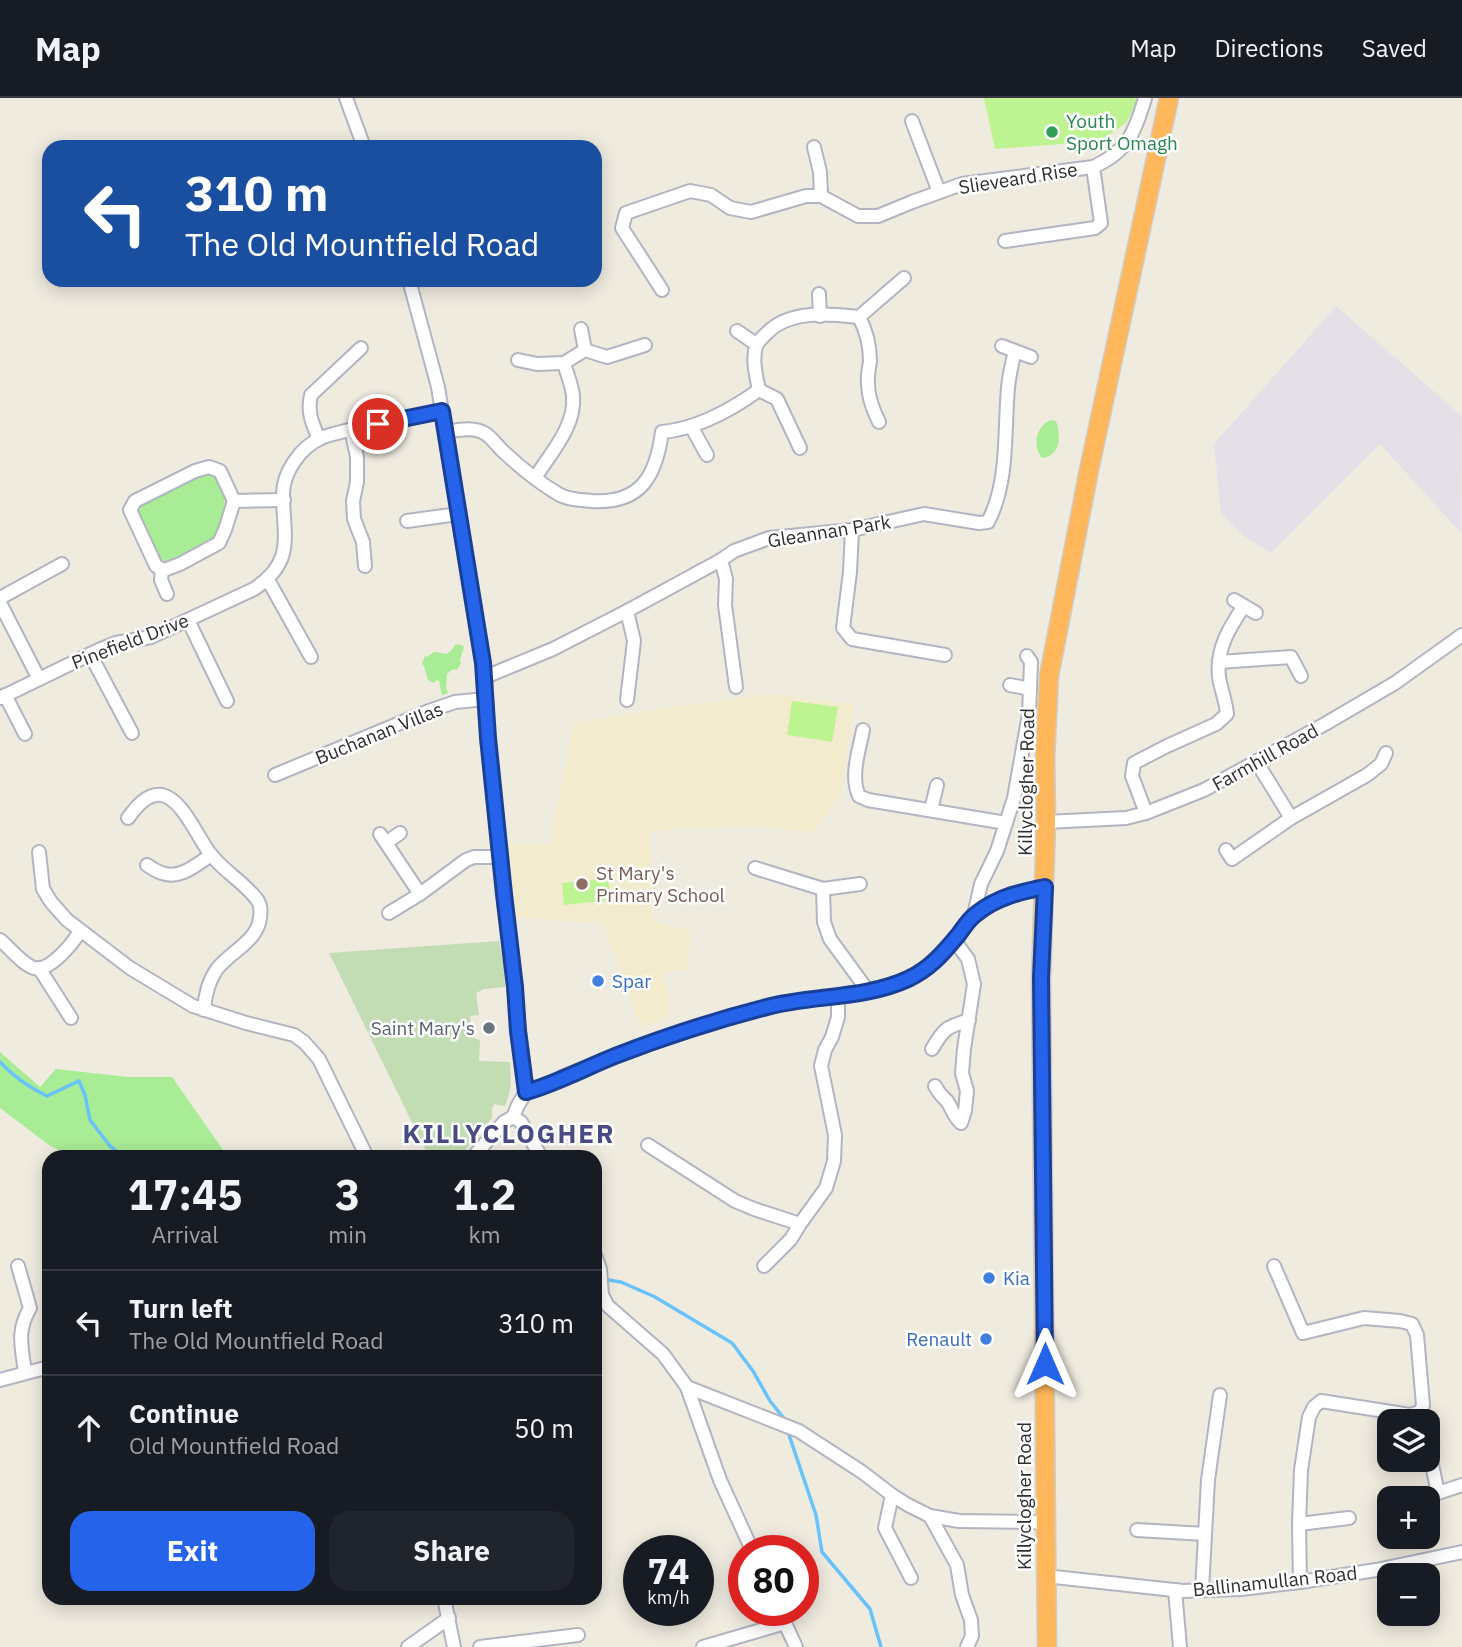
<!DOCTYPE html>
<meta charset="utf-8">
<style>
:root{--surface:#171b24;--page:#20242c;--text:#f1f3f6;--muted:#9ea1a6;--line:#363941;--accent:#2563eb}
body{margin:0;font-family:"IBM Plex Sans",sans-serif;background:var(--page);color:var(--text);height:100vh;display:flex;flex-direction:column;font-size:26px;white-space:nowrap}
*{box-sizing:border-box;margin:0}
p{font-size:23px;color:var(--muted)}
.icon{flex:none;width:38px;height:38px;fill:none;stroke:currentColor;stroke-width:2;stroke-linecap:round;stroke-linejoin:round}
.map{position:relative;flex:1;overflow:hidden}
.drawer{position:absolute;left:42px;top:1052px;width:560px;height:455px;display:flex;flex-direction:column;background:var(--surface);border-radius:21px;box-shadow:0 4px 18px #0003}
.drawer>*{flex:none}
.guide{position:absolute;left:42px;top:42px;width:560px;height:147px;border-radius:21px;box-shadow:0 4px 18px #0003;background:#1a4fa0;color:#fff;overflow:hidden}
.controls{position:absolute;left:1377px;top:1311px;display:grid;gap:14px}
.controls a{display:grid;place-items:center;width:63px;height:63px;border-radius:14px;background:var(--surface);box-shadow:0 4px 18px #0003;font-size:35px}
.speed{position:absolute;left:623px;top:1437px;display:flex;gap:14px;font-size:35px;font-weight:700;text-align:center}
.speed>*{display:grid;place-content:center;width:91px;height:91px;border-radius:50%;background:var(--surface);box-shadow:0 4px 18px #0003;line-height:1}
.speed small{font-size:18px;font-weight:400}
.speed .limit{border:10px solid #d22;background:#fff;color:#111}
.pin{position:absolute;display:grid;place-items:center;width:60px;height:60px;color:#fff;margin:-30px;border:4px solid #fff;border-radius:50%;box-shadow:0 2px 7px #0007}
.me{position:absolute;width:77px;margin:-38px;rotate:0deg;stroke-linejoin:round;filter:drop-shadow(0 0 5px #0008)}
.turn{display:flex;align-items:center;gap:24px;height:147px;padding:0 28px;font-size:32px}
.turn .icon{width:91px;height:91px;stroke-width:2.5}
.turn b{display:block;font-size:49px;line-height:60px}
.eta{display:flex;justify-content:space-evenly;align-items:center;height:119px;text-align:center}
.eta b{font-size:42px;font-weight:700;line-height:49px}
.action{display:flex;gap:14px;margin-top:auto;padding:14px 28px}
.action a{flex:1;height:80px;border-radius:21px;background:var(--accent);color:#fff;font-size:28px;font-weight:700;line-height:80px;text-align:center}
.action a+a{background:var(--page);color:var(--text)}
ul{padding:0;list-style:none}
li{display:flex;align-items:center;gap:21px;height:105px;padding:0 28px;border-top:2px solid var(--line)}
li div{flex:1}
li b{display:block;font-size:26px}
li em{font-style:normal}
header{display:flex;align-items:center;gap:42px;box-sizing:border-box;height:98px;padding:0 35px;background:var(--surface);border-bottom:2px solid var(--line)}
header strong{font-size:33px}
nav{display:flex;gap:38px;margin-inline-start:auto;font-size:24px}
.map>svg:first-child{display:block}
.industrial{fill:#e3e0e8}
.education{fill:#f3ebcd}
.green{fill:#a9ec96}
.cemetery{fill:#c2dcb4}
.pitch{fill:#bdf491}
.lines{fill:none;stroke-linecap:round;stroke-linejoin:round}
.stream{stroke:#68c2fc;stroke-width:3.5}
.minor-casing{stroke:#b3b4c2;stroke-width:16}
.highway-casing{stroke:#cdcdcd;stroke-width:21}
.minor{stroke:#fff;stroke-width:12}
.highway{stroke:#ffb75b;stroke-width:18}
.route-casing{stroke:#184099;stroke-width:18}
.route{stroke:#2563eb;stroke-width:12}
.leisure-dot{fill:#2e9e5b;stroke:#fff;stroke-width:2.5}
.education-dot{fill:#8d6e63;stroke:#fff;stroke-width:2.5}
.shop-dot{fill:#3f7fe0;stroke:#fff;stroke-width:2.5}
.worship-dot{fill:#6b7280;stroke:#fff;stroke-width:2.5}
.labels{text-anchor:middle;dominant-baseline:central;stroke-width:5;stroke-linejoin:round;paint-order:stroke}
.leisure-label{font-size:19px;fill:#27864d;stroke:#fff;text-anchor:start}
.street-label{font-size:19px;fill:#2e2e2e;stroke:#fff}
.education-label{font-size:19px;fill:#785e54;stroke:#fff;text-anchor:start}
.shop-label{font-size:19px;fill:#366cbe;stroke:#fff;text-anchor:start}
.worship-label{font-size:19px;fill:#5b616d;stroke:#fff;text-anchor:end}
.district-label{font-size:26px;font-weight:bold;letter-spacing:2px;fill:#484b84;stroke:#fff}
</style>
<header>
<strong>Map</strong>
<nav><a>Map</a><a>Directions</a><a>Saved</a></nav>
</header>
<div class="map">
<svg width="1462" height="1549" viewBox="0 0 1462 1549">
<rect width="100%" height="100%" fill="#f0ebdf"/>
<!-- industrial -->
<path class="industrial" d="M1336,208L1462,318L1461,435L1380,346L1271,455L1245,439L1221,416L1214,346Z"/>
<!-- education -->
<path class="education" d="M770,596L854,606L841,698L813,734L758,729L683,730L650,733L654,823L692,833L687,872L665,874L670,919L640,928L603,826L514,819L509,747L549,745L574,625L644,613Z"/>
<!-- green -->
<g class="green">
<path d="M1050,322L1056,323C1061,337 1061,358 1042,360C1032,348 1036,329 1050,322Z"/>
<path d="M207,375C210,377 214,378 216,381C232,395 224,434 208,445C197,453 181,458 168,464L160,461L138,416V406L197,376Z"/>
<path d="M456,546L461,547L464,549L460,562L461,565L457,572L453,571L447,576L446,590L448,595L442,597L439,583L437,582L434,585L428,582L424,568L422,566L425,558L428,559C435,551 437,555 446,556L451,553Z"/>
<path d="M0,954L40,989L56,971L128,979H172L228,1059H72L49,1047L0,1010Z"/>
</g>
<!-- cemetery -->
<path class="cemetery" d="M499,843L504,867L505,889L484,891L476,895L479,917L470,918L472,939L480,942L479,963L510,964C511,982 512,991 505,1008L494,1006L492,1011V1020L459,1059H429L329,855Z"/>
<!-- pitch -->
<g class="pitch">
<path d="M984,0H1139L1126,25L1100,43L995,51Z"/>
<path d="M792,603L838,609L832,644L787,637Z"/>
<path d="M608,780L611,802L564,807L562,785Z"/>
</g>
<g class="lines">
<!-- stream -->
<g class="stream">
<path d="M0,964C14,979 28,989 47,998L79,983L85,997L90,1022L110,1048L123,1059"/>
<path d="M602,1181L621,1184L655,1199L732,1245L753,1273L770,1303L786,1323"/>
<path d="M788,1334L816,1417L822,1454L870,1511L881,1549"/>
</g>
<!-- minor casing -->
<g class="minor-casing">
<g id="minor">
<path d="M346,0L364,49"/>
<path d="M912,23L939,94"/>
<path d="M814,49L820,74L821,98"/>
<path d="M1005,143L1095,130L1101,125L1093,69"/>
<path d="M409,182L438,289L471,494L481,551L485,579L488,640L499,753L526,994"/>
<path d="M662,192L622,130L626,115L690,93L711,97L730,110L751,114L806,98H821L858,118H878L912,104L962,86L1093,69C1127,54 1135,35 1145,0"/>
<path d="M819,196L820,218"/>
<path d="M859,219C867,234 870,247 870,263C869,271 867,278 868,286C868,300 873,312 879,324"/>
<path d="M581,231L585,252"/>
<path d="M737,233L756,246"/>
<path d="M1002,248L1031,259"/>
<path d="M518,262L537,266L564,265L585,252L607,259L645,247"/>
<path d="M759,292C756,277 752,263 756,248C758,243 762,240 766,236C789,211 829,216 859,219L904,180"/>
<path d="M691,328L707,357"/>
<path d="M351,331L357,359V384L353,403L354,421L363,444L365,468"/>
<path d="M445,334C458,332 474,328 486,336C493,341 498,349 505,355C521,370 541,386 560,397C569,402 582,402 592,403C641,406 656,378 662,334C696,331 731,312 759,292L777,301L800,350"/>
<path d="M319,341C312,325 307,314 311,297L361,250"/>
<path d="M535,380C550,356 576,328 573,298C572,287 567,276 564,265"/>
<path d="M234,403L225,432L219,445L180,466L164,472L156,468L130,412L135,403L195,373L209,369L220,373L234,403L284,402"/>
<path d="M407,423L458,416"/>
<path d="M852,432L850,474L843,530L852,541L945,557"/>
<path d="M721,462L726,481L725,507L736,589"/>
<path d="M162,471L161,482L167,496"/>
<path d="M268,482L311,559"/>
<path d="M0,500L62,466"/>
<path d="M1234,502L1256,515"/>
<path d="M0,505L39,581"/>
<path d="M188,522L227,603"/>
<path d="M90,556L132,635"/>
<path d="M1219,564L1291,559L1301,578"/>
<path d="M485,579L553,551L627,513L721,462L734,453L769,440L852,432L924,416L979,425L988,424C1009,383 1004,334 1008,290C1009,277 1012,265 1015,253"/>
<path d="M1010,587L1030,591"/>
<path d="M5,597L25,636"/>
<path d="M0,600L101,551L116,545L151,539L254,491C296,463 283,438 283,396C283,374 301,349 321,340C327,337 335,336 341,334C374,325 408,321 442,313"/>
<path d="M627,602L634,543L627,513"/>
<path d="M863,632C859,653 850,678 859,698L868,702L1006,725"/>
<path d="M1256,663L1291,720L1367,677L1381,666L1386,655"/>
<path d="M275,677L429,613L455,604L486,601"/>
<path d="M931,712L937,687"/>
<path d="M1146,715L1132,678L1134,665L1167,648L1216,626L1227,616C1226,603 1221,592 1219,579C1216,551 1229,530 1244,508"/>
<path d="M128,720C136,709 147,695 162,697C182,701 197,738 209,754C222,773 245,784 258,803C261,808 261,813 260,819C259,842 230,854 217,871C209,882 205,898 204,912"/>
<path d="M1046,724L1126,720L1146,715L1204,692L1325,626L1395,585L1462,537"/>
<path d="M380,736L420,796"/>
<path d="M386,745L400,735"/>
<path d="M1226,752L1232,761L1291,720"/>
<path d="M39,754L43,791L51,804L67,822L130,870L193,908L246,925L294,937L304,944L319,961L367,1059"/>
<path d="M147,767C152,770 157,774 162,775C180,782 197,766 211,757"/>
<path d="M755,770L823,791L860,786"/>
<path d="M823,791L824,824L830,841L868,893"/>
<path d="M389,815L420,796L466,762L474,759H500"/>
<path d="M974,817L981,786L997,753L1014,700L1029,616L1031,564L1027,558"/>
<path d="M0,842C10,850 22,866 34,870C50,874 73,845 80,833"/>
<path d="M39,870L71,920"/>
<path d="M932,951C944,930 947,929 969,922"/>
<path d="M935,988C939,996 941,997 947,1003C952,1010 953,1018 961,1025L965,1013L967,993L962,975L964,951L974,886L968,861L954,842"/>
<path d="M513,1019L518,1007L526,994L549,987L562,979L618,957L663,941L769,908L881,891L909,881L934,865L944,855L974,817L993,804L1012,796L1045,789"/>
<path d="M513,1019L521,1024L541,1059"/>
<path d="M648,1047L735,1103L754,1111L800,1126L826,1090L834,1063L835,1037L821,968L825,952L832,939L838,919V897"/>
<path d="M473,1059L504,1024L513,1019"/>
<path d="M595,1157L600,1171L602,1197L608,1208L663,1256L687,1289L720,1382L752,1452"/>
<path d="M18,1168L30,1210C16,1234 22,1249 25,1275"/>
<path d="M764,1168L791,1141L800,1126"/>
<path d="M1274,1168L1303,1235L1364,1220L1400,1223L1412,1226L1417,1237L1423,1307L1420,1314L1410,1317L1321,1303L1314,1309L1309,1319L1301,1372L1299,1426L1300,1484"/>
<path d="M0,1282L49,1269"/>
<path d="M687,1289L799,1333L862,1374L892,1397L908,1407L930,1418L959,1423L1034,1424L1046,1426"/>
<path d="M1428,1348L1438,1395L1462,1387"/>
<path d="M892,1397L885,1430L911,1480"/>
<path d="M930,1418L957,1467L962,1497L971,1522L972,1538L967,1549"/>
<path d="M1299,1426L1349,1420"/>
<path d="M1137,1432L1205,1436"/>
<path d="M1045,1478L1183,1493L1241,1491L1300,1484L1376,1472L1462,1454"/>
<path d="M1175,1492L1180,1549"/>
<path d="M1202,1492L1208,1382L1220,1297"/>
<path d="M444,1500L454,1549"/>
<path d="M779,1512L796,1549"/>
<path d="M408,1549L449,1520"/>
<path d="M480,1549L578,1537"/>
<path d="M703,1549L785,1525"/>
</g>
</g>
<!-- highway casing -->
<g class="highway-casing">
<path id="highway" d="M1047,1549L1041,880L1046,724L1045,659L1049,578L1089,372L1169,0"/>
</g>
<!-- minor -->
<use href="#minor" class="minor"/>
<!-- highway -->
<use href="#highway" class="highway"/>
</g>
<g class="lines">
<!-- route casing -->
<g class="route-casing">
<path id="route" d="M378,326L442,313L483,565L488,640L504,796L515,889L518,933L526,994C557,985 585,970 615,958C664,939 716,922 767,909C812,897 865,901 908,881C930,871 944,854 959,836C964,829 969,821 976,816C997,799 1020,794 1045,789L1041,880L1045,1266"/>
</g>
<!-- route -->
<use href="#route" class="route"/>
</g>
<!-- markers -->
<circle class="leisure-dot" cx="1052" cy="34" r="7"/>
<circle class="education-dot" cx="582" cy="786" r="7"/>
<g class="shop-dot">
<circle cx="598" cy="883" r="7"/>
<circle cx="989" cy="1180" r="7"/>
<circle cx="986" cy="1241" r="7"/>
</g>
<circle class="worship-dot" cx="489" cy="930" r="7"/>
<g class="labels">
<!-- leisure labels -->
<g class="leisure-label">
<text x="1066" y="23">Youth<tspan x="1066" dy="22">Sport Omagh</tspan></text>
</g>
<!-- street labels -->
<g class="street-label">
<text transform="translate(1018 80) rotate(-9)">Slieveard Rise</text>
<text transform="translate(829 433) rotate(-9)">Gleannan Park</text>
<text transform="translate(130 543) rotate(-21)">Pinefield Drive</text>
<text transform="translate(379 635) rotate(-22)">Buchanan Villas</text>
<text transform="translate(1265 659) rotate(-29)">Farmhill Road</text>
<text transform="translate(1026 684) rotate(-89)">Killyclogher Road</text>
<text transform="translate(1024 1398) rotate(-90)">Killyclogher Road</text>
<text transform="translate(1275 1483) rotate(-6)">Ballinamullan Road</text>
</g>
<!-- education labels -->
<g class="education-label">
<text x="596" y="775">St Mary's<tspan x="596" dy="22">Primary School</tspan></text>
</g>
<!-- shop labels -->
<g class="shop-label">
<text x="612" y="883">Spar</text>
<text x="1003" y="1180">Kia</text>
<text x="972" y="1241" text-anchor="end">Renault</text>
</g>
<!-- worship labels -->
<g class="worship-label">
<text x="475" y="930">Saint Mary's</text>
</g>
<!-- district labels -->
<g class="district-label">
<text x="509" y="1035">KILLYCLOGHER</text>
</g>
</g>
</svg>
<div class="controls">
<a><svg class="icon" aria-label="layers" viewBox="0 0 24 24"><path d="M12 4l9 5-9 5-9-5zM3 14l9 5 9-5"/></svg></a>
<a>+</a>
<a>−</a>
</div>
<div class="speed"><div>74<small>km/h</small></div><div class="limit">80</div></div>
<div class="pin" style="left:378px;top:326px;background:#d93025"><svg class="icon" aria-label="arrive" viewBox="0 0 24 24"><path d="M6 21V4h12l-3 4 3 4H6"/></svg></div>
<svg class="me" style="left:1045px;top:1266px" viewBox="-20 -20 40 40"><path d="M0-17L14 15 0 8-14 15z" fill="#2563eb" stroke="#fff" stroke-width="4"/></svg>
<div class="guide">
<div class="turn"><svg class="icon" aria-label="left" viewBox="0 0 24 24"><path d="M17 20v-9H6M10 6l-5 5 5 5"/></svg><div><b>310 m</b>The Old Mountfield Road</div></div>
</div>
<section class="drawer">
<div class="eta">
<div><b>17:45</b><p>Arrival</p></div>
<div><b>3</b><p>min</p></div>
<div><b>1.2</b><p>km</p></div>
</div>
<ul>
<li><svg class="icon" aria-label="left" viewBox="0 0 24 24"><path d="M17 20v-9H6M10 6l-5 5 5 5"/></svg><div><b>Turn left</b><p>The Old Mountfield Road</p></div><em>310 m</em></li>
<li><svg class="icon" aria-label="ahead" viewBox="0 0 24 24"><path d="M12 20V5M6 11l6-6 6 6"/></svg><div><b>Continue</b><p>Old Mountfield Road</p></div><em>50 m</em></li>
</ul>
<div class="action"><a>Exit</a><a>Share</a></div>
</section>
</div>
